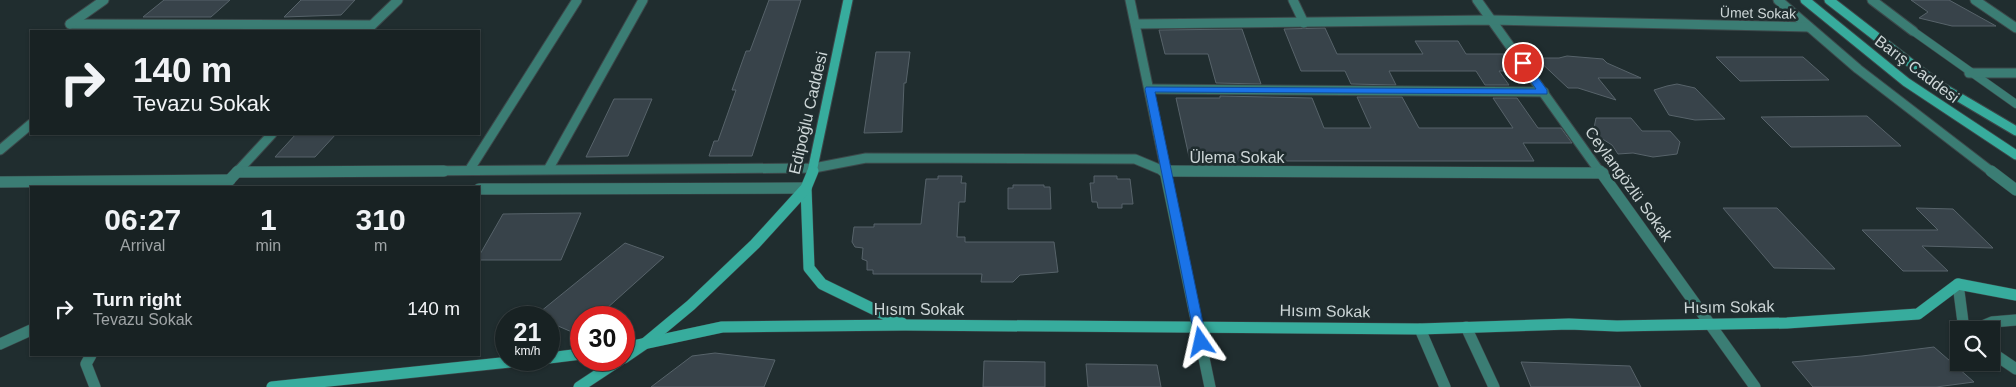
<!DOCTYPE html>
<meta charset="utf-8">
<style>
:root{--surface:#182223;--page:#212a2b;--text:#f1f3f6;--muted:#9fa4a6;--line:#363f41}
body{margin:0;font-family:Arial,sans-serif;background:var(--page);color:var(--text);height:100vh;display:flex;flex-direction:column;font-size:19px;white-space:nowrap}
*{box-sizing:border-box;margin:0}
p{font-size:16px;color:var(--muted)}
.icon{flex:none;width:28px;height:28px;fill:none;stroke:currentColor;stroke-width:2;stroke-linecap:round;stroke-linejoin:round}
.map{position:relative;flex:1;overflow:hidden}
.side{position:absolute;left:30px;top:186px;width:450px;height:170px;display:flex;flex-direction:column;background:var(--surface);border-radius:0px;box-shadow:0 1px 4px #0004,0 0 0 1px var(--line)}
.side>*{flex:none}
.hud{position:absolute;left:30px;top:30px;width:450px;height:105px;border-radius:0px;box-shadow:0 1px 4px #0004,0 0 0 1px var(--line);background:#182223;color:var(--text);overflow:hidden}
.tools{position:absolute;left:1950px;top:321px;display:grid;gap:10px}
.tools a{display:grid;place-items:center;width:50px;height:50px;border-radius:0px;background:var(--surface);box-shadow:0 1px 4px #0004,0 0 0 1px var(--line);font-size:25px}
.speed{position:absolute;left:495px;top:306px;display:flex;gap:10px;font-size:25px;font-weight:700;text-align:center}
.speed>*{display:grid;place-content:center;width:65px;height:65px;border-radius:50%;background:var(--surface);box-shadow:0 1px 4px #0004,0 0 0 1px var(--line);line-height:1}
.speed small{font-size:12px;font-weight:400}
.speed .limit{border:8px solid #d22;background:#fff;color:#111}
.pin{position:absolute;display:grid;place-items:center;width:42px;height:42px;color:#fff;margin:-21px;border:2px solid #fff;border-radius:50%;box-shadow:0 1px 5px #0007}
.me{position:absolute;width:55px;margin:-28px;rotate:349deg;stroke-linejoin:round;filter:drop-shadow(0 0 4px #0008)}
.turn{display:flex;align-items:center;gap:18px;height:105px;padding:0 20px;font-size:22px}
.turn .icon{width:65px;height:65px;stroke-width:2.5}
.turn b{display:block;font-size:35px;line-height:42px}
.eta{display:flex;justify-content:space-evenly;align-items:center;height:85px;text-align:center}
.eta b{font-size:30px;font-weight:600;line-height:35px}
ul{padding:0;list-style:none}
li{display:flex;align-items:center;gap:15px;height:75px;padding:0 20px}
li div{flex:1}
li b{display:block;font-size:19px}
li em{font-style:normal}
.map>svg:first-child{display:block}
.building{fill:#38434a;stroke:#57636a}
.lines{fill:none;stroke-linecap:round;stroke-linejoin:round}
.lane-casing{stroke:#3c484a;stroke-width:9}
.street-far1-casing{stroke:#3c484a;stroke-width:11}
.street-casing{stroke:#3c484a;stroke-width:12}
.secondary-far1-casing{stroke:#3c484a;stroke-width:11}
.secondary-casing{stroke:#3c484a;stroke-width:12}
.lane{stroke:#3b7d74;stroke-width:8}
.street-far1{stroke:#3b7d74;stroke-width:9}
.street{stroke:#3b7d74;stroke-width:11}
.secondary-far1{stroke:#37ac9d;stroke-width:9}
.secondary{stroke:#37ac9d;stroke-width:11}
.route{fill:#1a73e8;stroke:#114b97}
.labels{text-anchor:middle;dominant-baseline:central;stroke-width:5;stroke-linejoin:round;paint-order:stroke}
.far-street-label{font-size:14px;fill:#cdd6d7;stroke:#202d2f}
.street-label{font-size:16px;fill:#cdd6d7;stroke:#202d2f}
</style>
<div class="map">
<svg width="2016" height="387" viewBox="0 0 2016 387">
<rect width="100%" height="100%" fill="#202d2f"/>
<!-- building -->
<g class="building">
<path d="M164,0H230L211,17H143Z"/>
<path d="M301,0H355L341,15L284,17Z"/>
<path d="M769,0H801L752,156H709L714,141H718L736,90H732L746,51H750Z"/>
<path d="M1911,0H1949L1996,26H1952L1919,18L1928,12Z"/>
<path d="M1325,28L1337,54H1423L1415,41H1458L1466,54H1508L1520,71H1499L1509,85H1485L1476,71H1389L1396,85L1351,84L1345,71H1301L1284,29Z"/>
<path d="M1242,29L1261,84L1216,83L1208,54H1165L1159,30Z"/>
<path d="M876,52H910L906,83H904L902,132L864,133Z"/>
<path d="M1567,56L1603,59L1607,63L1641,78H1598L1616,100L1578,88H1568L1536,58H1559Z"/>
<path d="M1716,57H1803L1829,80L1740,81Z"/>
<path d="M1677,84L1695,88L1725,119L1695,120L1669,115L1654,90L1667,86Z"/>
<path d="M1220,96L1312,98L1324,128H1371L1357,97H1402L1419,128H1513L1493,98H1517L1538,128H1561L1572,143H1523L1534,161H1190L1176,98H1220Z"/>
<path d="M614,99H652L628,156L586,157Z"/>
<path d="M1867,116L1901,146L1791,147L1761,117Z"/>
<path d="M1596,118H1631L1642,131H1670L1680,142L1677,154L1653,157L1633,153L1618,154L1612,145L1593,133Z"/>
<path d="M296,134H336L315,157H275Z"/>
<path d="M938,176H962L961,183H966L965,202H959L957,237H965V242H1054L1058,272L1020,275L1013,282H981L982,274H873V270H867V261L862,259L863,248L855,247L852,242L854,227H874V224H921L926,179H938Z"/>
<path d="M1094,176H1117V179H1130L1133,204H1122V208H1098L1097,202H1092L1090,183H1094Z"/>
<path d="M1013,185H1044V187H1050L1051,209H1008V188H1013Z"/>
<path d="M1723,208H1777L1835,269L1774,268Z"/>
<path d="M1916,208L1953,209L1993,248L1922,246L1948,271H1903L1862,230H1938Z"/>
<path d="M581,213L561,260H479V256L503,214Z"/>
<path d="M625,243L664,257L596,318H581V336L549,322V318L535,316Z"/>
<path d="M1934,347L1974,382L1936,387H1813L1792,362L1862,356Z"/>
<path d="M715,353L775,360L764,387H651L692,356Z"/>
<path d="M984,361L1045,362V387H983Z"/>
<path d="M1521,362L1630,366L1641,387H1531Z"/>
<path d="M1086,364L1157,365L1161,387H1088Z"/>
</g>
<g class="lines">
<!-- lane casing -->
<g class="lane-casing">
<path id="lane" d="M1913,31L2016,104"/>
</g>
<!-- street-far1 casing -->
<g class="street-far1-casing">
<g id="street-far1">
<path d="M1130,0L1166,172"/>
<path d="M1293,0L1304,23"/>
<path d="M1477,0L1600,172"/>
<path d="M1778,0L1858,69L1992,172"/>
<path d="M1872,0L1913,31"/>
<path d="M1975,0L2016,28"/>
<path d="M70,24L372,25"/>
<path d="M70,24L104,0"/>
<path d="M1136,24L1491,20L1809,27"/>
<path d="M368,29L398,0"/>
<path d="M1969,73H2016"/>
<path d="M1150,89L1544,92"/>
<path d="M0,150L31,124"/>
<path d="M549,168L643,0"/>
<path d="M470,169L577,0"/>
<path d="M237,172L272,134"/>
<path d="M264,172L814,168L866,158L1135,159L1166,172"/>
</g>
</g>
<!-- street casing -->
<g class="street-casing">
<g id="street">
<path d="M1163,171L1603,173"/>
<path d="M1165,171L1210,387"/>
<path d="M1600,171L1755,387"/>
<path d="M1991,171L2016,190"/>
<path d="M237,172L444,171"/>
<path d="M0,182L230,180"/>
<path d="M222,188L238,171"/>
<path d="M479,189L806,188"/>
<path d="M1958,284L1964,330"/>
<path d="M1466,327L1494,387"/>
<path d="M1420,329L1445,387"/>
<path d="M1973,330L1992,322L2016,320"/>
<path d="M0,344L31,330"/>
<path d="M1991,352L2016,369"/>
<path d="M91,355L86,364L95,387"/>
</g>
</g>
<!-- secondary-far1 casing -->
<g class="secondary-far1-casing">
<g id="secondary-far1">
<path d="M1805,0L1906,82L2016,155"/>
<path d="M1829,0L1940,86L2016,131"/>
<path d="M812,172L848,0"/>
</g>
</g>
<!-- secondary casing -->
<g class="secondary-casing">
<g id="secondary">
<path d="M806,188L809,268L822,284L902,323"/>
<path d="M624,348L722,327L905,325L1420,329L1569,324L1617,326L1787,323L1918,314L1958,284L2016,295"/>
<path d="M549,358L581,354"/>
<path d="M624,358L643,345L691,305L755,244L806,188L813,171"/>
<path d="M272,387L530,360"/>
<path d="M579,387L620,360"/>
</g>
</g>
<!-- lane -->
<use href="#lane" class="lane"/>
<!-- street-far1 -->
<use href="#street-far1" class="street-far1"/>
<!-- street -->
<use href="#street" class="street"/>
<!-- secondary-far1 -->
<use href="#secondary-far1" class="secondary-far1"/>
<!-- secondary -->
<use href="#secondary" class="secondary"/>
</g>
<!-- route -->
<path class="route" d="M1523,60L1526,61L1547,90V94L1155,92L1207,342L1205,345H1196L1145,89L1146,87L1536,89L1518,63Z"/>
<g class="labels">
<!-- far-street labels -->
<g class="far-street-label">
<text transform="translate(1758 13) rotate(1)">Ümet Sokak</text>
</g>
<!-- street labels -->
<g class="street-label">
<text transform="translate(1917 69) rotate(37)">Barış Caddesi</text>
<text transform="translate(808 113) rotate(-77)">Edipoğlu Caddesi</text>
<text x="1237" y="157">Ülema Sokak</text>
<text transform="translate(1629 184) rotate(54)">Ceylangözlü Sokak</text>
<text transform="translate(1729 307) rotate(-1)">Hısım Sokak</text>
<text x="919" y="309">Hısım Sokak</text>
<text transform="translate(1325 311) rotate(1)">Hısım Sokak</text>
</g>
</g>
</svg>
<div class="tools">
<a><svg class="icon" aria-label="search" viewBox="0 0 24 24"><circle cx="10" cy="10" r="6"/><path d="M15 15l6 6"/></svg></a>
</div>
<div class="speed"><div>21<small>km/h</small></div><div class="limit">30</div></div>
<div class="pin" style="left:1523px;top:63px;background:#d93025"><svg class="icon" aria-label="arrive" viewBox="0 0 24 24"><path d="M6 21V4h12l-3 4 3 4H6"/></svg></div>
<svg class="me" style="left:1201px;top:342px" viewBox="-20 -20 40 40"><path d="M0-17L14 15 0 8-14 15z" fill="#1a73e8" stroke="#fff" stroke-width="4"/></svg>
<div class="hud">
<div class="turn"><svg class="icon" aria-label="right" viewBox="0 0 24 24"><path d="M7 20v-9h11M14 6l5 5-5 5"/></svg><div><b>140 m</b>Tevazu Sokak</div></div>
</div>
<section class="side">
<div class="eta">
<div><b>06:27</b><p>Arrival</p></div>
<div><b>1</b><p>min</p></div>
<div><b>310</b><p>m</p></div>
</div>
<ul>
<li><svg class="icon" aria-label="right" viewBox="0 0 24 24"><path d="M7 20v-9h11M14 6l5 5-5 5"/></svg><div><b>Turn right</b><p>Tevazu Sokak</p></div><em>140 m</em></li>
</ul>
</section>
</div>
